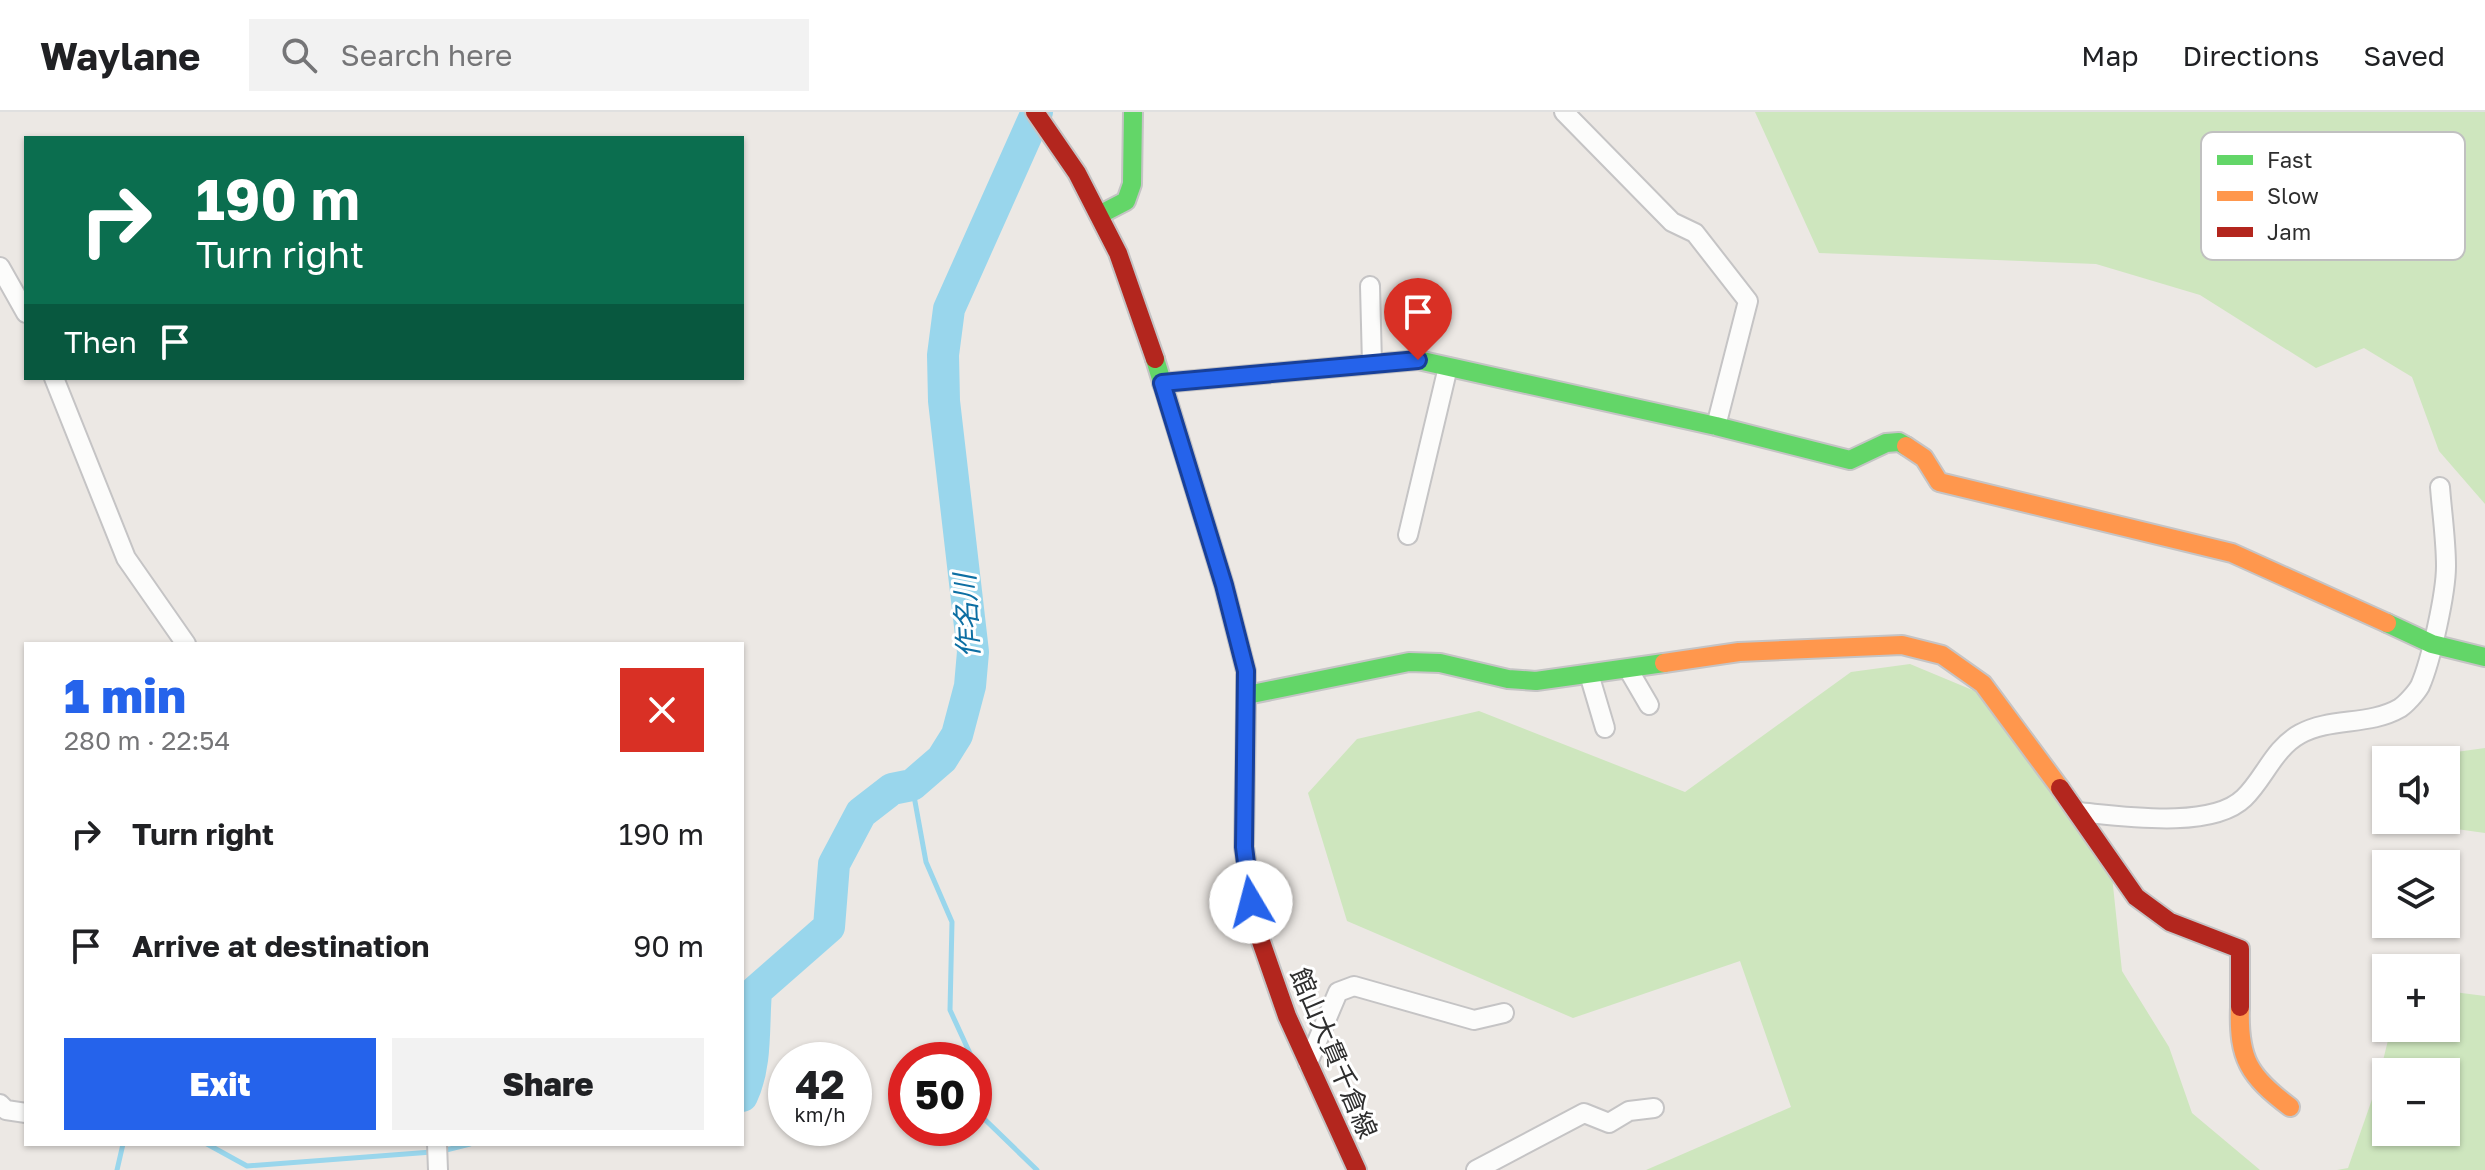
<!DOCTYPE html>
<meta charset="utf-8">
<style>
:root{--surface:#fff;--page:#f2f2f2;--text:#202124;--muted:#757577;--line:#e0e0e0;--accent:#2563eb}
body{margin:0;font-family:"Golos Text","Noto Sans JP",sans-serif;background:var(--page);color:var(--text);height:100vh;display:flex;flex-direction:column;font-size:30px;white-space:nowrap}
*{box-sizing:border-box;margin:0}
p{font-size:26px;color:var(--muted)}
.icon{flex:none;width:44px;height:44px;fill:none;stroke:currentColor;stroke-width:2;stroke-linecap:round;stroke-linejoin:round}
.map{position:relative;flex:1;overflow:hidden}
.drawer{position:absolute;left:24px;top:530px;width:720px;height:504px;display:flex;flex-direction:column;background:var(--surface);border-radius:0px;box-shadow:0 2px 6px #0004}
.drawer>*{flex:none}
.top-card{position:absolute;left:24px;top:24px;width:720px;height:244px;border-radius:0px;box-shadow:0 2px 6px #0004;background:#0b6e4f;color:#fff;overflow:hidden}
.tools{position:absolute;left:2372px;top:634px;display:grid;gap:16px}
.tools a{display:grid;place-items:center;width:88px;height:88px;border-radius:0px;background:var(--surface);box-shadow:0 2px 6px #0004;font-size:40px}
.speed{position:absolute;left:768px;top:930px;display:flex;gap:16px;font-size:40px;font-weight:700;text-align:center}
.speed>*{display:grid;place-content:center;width:104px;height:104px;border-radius:50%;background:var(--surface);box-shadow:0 2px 6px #0004;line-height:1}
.speed small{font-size:20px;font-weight:400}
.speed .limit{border:12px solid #d22;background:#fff;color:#111}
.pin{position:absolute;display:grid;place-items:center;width:68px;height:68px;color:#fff;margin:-82px -34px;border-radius:50% 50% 50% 0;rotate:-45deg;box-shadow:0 0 8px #0007}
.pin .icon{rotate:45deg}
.me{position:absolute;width:88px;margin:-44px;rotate:352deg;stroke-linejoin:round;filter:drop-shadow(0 0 6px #0008)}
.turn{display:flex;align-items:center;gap:28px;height:168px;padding:0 40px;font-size:36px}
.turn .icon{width:104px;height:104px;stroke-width:2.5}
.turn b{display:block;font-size:56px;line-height:68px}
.then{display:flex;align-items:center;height:76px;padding:0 40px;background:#0003;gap:16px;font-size:30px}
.round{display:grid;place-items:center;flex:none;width:84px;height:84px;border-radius:0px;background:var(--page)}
.headline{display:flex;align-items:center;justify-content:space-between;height:136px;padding:0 40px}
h1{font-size:48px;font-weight:800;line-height:60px;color:var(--accent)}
.button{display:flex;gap:16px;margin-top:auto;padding:16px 40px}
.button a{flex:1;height:92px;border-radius:0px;background:var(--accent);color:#fff;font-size:32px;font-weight:800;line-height:92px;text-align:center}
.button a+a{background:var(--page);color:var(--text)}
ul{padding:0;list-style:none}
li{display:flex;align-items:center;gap:24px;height:112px;padding:0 40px}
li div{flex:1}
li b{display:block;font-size:30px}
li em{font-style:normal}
header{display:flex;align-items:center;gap:48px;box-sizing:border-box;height:112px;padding:0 40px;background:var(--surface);border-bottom:2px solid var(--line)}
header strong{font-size:38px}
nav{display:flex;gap:44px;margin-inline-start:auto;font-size:28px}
.search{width:560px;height:72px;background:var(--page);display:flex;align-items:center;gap:20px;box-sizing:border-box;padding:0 28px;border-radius:0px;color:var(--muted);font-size:30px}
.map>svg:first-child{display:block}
.green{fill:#cee6be;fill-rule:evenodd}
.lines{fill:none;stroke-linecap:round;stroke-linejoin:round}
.stream{stroke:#99d6ec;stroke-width:5}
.river{stroke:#99d6ec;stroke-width:32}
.street-casing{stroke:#c5c4c5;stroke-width:22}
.fast-casing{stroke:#c5c4c5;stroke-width:22}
.slow-casing{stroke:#c5c4c5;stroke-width:22}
.jam-casing{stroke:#c5c4c5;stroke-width:22}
.street{stroke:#fcfcfb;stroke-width:18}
.fast{stroke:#63d668;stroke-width:18}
.slow{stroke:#ff974d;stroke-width:18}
.jam{stroke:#b3261e;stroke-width:18}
.route-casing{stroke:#184099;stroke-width:20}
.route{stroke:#2563eb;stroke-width:14}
.labels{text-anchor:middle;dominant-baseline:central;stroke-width:6;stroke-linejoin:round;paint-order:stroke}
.street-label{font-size:26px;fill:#2e2e2e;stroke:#fff}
.water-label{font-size:28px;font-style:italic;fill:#0d6fa3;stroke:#fff}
.key{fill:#fff;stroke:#c0c0c0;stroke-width:2}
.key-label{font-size:22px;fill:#2e2e2e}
</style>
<header>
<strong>Waylane</strong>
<div class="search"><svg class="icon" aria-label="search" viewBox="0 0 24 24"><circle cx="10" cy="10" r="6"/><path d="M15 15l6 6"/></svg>Search here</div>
<nav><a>Map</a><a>Directions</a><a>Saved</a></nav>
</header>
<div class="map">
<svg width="2485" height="1058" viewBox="0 0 2485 1058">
<rect width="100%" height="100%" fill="#ece8e4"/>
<!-- green -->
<g class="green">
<path d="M1755,0H2485V392L2439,339L2412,265L2364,236L2316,256L2200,183L2096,152L1819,141Z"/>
<path d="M1910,552L1994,587L2112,764L2122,859L2169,935L2192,1001L2260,1058H1646L1791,995L1740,849L1573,906L1347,809L1308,681L1357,627L1479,599L1685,680L1851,560Z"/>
<path d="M2485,636V721L2413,711L2412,708H2446V648H2398Z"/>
<path d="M2446,879L2485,884V1058H2337L2348,1056L2377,973L2391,916H2446ZM2386,960H2446V1020H2386Z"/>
</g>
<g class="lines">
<!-- stream -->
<g class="stream">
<path d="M912,673L926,750L952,810L950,898L973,948"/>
<path d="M974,997L1037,1058"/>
<path d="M207,1032L247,1054L432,1040"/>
<path d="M442,1039L470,1032"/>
<path d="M117,1058L123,1032"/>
</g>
<!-- river -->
<path class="river" d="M742,984C757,952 753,915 756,879L829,815L834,752L861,701L892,677L912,673L942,647L957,623L970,574L973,540L944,289L943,243L949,197L1037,0"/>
<!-- street casing -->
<g class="street-casing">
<g id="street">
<path d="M1564,0L1672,110L1695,121L1748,189L1716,314"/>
<path d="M0,155L26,201"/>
<path d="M1370,174L1372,252"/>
<path d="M54,266L126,446L186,532"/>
<path d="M1408,423L1448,255"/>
<path d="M1628,557L1649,593"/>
<path d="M1589,562L1605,616"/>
<path d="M2078,700C2121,704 2211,718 2244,686C2264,667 2274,636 2300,622C2331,605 2369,614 2400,596C2406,592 2416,581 2420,574C2431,549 2446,481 2446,454C2446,428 2442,401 2440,375"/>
<path d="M1308,951L1338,880L1354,874L1474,908L1504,901"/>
<path d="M0,992L6,998L26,1001"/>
<path d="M437,1032L438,1058"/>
<path d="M1476,1058L1584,1001L1609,1011L1629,999L1654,996"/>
</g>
</g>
<!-- fast casing -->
<g class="fast-casing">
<g id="fast">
<path d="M1099,103L1126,89L1132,72L1133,0"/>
<path d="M1155,247L1224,473L1246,559V595"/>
<path d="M1162,271L1418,248L1716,314L1850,348L1886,331L1899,330L1906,334"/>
<path d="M2387,511L2432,532L2485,545"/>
<path d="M1247,583L1409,550L1440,551L1508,567L1536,569L1664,551"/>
</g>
</g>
<!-- slow casing -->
<g class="slow-casing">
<g id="slow">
<path d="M1906,334L1924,346L1939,370L2232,441L2387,511"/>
<path d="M1664,551L1739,540L1902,533L1942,543L1983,572L2060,676"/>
<path d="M2240,895C2238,947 2249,964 2290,995"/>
</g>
</g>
<!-- jam casing -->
<g class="jam-casing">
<g id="jam">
<path d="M1035,0L1077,61L1118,141L1155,247"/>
<path d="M1246,595L1244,735L1257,818L1287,904L1357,1058"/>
<path d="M2060,676L2136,785L2170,810L2240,837V895"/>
</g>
</g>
<!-- street -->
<use href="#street" class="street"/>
<!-- fast -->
<use href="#fast" class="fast"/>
<!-- slow -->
<use href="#slow" class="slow"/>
<!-- jam -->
<use href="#jam" class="jam"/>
</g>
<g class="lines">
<!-- route casing -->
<g class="route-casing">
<path id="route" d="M1251,790L1244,735L1246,559L1224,473L1162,271L1418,248"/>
</g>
<!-- route -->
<use href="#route" class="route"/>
</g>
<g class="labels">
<!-- street labels -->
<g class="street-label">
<text transform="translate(1334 941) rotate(67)">館山大貫千倉線</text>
</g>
<!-- water labels -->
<g class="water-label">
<text transform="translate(966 504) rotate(-93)">作名川</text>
</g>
</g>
<!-- legend -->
<rect x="2201" y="20" width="264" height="128" rx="12" class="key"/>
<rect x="2217" y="43" width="36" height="10" fill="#63d668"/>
<rect x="2217" y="79" width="36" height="10" fill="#ff974d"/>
<rect x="2217" y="115" width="36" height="10" fill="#b3261e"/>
<g class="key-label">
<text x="2267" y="56">Fast</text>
<text x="2267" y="92">Slow</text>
<text x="2267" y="128">Jam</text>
</g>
</svg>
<div class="tools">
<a><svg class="icon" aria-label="sound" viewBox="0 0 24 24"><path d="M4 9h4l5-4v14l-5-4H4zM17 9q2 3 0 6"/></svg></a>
<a><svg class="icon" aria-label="layers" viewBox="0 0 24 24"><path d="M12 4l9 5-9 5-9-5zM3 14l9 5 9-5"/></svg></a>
<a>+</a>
<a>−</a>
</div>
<div class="speed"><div>42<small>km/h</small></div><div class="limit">50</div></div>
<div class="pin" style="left:1418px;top:248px;background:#d93025"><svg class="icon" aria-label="arrive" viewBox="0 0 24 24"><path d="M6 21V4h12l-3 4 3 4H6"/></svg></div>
<svg class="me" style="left:1251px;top:790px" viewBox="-20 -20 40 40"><circle r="19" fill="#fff"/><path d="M0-13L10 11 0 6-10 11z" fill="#2563eb"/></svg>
<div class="top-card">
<div class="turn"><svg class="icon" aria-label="right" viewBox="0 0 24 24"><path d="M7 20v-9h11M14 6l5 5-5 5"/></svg><div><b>190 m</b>Turn right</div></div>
<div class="then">Then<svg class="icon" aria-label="arrive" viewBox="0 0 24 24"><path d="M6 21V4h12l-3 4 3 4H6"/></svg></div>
</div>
<section class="drawer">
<div class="headline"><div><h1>1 min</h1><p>280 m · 22:54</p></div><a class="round" style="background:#d93025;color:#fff"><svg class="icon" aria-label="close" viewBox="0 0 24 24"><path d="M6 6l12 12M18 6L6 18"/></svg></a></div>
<ul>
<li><svg class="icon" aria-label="right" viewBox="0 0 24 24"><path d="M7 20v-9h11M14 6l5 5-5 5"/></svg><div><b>Turn right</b></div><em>190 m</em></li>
<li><svg class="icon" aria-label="arrive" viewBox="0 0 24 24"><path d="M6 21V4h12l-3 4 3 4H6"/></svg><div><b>Arrive at destination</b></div><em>90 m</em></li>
</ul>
<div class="button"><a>Exit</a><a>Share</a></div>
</section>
</div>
